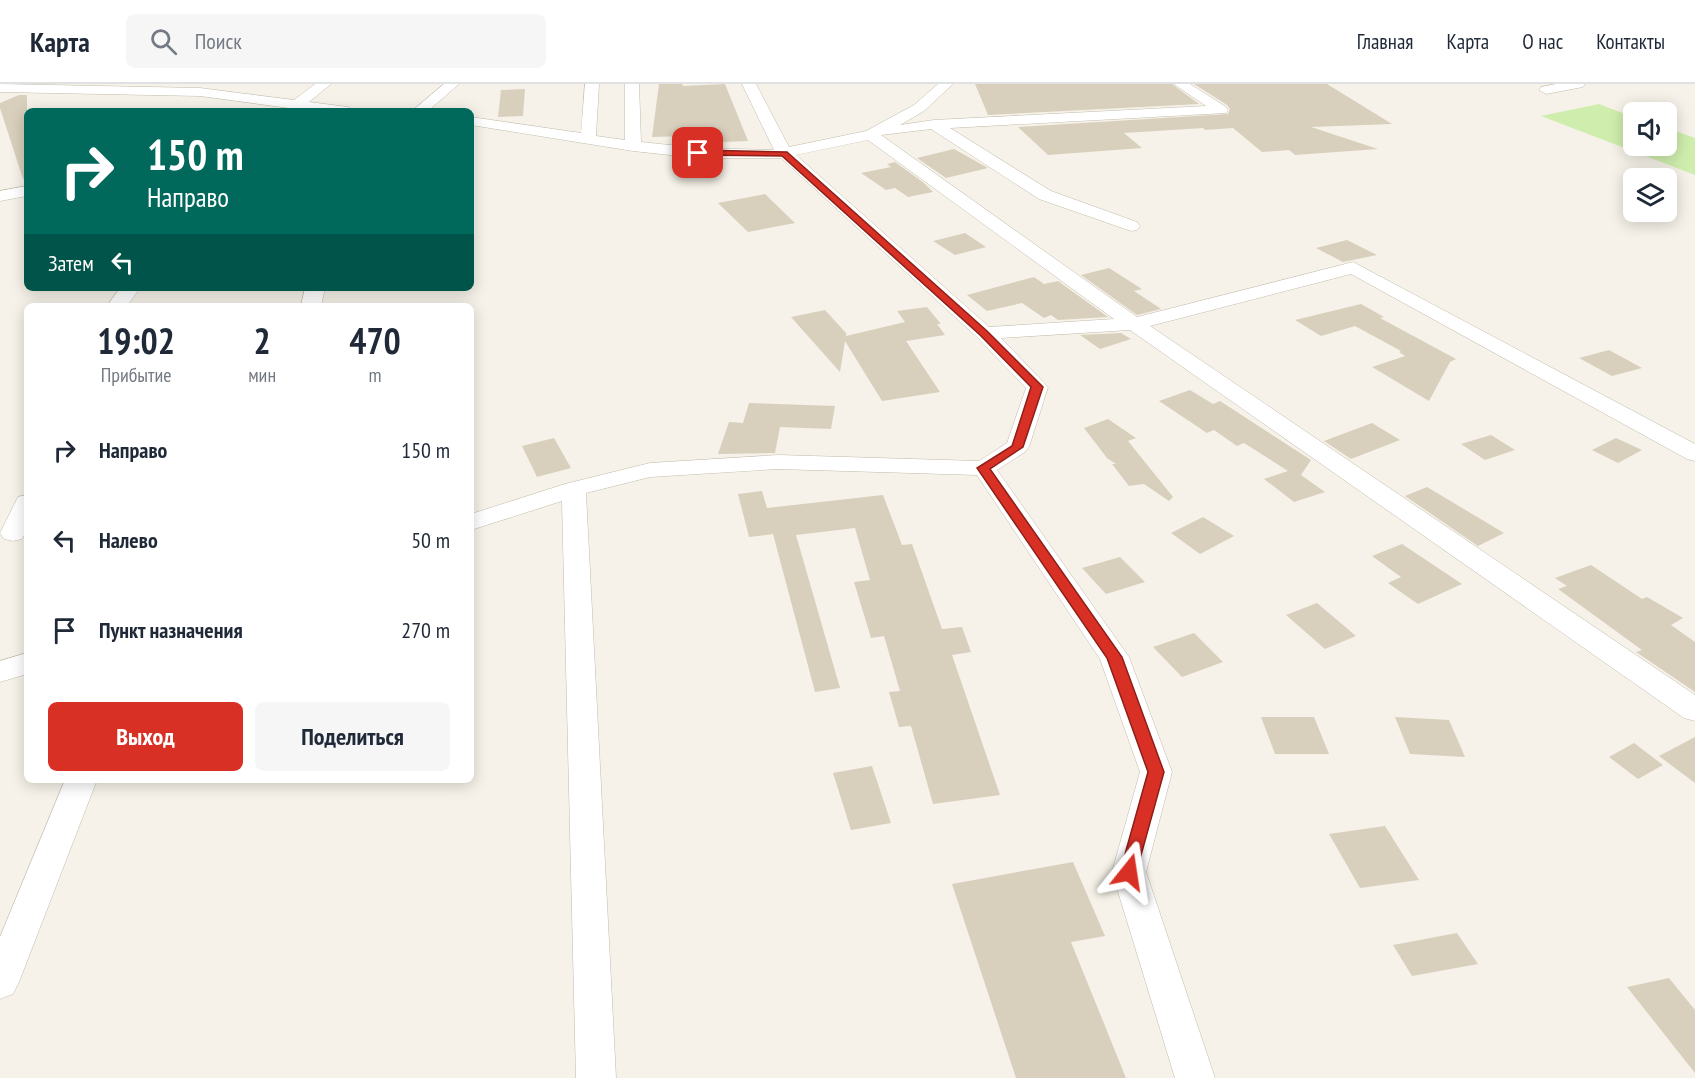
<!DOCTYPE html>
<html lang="ru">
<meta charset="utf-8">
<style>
:root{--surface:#fff;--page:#f6f6f7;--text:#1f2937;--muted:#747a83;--line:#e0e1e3;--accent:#d93025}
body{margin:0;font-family:"PT Sans Narrow",sans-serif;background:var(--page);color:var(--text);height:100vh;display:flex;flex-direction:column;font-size:22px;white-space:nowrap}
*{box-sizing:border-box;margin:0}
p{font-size:20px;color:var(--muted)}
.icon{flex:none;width:33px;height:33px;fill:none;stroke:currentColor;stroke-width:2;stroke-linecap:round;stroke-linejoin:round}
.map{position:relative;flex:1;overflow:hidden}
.panel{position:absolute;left:24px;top:219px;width:450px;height:480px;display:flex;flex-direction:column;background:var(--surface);border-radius:9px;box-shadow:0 3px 15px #0003}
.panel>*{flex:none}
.top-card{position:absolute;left:24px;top:24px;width:450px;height:183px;border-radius:9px;box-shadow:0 3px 15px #0003;background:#00695c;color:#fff;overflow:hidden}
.controls{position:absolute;left:1623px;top:18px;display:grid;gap:12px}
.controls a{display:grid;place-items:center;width:54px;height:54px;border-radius:9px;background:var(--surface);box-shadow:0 3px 15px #0003;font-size:30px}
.pin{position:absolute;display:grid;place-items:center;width:51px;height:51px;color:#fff;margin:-26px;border-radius:12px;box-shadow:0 3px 9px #0006}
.me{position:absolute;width:66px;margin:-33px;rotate:15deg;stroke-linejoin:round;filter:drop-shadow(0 0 4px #0008)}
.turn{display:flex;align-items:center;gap:21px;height:126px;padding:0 24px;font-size:27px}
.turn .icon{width:78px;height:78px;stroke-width:2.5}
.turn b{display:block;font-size:42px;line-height:51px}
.then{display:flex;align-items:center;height:57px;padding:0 24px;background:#0003;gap:12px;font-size:22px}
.eta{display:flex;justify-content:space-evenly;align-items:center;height:102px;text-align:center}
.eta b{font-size:36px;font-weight:700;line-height:42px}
.action{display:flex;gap:12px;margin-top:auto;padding:12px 24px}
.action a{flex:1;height:69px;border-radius:9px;background:var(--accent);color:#fff;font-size:24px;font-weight:700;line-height:69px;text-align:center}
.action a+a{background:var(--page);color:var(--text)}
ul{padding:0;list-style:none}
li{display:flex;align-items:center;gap:18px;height:90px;padding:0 24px}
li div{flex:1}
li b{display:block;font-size:22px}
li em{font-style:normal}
header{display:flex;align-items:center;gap:36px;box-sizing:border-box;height:84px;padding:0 30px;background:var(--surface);border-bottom:2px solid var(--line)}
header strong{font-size:28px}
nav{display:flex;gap:33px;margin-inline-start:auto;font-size:21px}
.search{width:420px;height:54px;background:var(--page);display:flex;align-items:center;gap:15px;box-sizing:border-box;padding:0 21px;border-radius:9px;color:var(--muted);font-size:22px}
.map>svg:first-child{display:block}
.green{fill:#cfeeae}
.building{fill:#d9cfbd}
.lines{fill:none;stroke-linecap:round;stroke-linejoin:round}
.minor-casing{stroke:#c2bbaa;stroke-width:1}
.minor{fill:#fff;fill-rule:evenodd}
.route{fill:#d93025;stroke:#8d1f18;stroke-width:1.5}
</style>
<header>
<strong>Карта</strong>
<div class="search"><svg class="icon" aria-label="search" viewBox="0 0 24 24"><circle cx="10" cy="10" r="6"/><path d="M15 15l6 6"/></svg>Поиск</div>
<nav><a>Главная</a><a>Карта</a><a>О нас</a><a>Контакты</a></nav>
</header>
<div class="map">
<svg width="1695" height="994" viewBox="0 0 1695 994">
<rect width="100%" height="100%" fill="#f6f2e9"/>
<!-- green -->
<path class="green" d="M1599,20L1633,33L1634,62H1666L1667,44L1695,54V91L1541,32Z"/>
<!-- building -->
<g class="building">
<path d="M659,0H682L683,2L725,0L748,57L722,58L720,51L652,53Z"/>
<path d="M975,0H1172L1199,20L988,31Z"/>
<path d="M1194,0H1327L1392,40L1311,43L1378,65L1295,71L1289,66L1262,68L1233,44L1205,46L1203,44L1124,49L1142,64L1048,71L1018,43L1228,30L1230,25L1227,21Z"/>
<path d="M525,5L523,32L498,33L501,6Z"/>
<path d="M19,11H27V94L23,95L0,24V19Z"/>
<path d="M954,65L988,84L946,94L917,74Z"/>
<path d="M895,78L924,99L933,108L908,113L895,104L886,106L861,89L891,83L887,80Z"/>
<path d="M765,110L795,139L748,148L718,119Z"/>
<path d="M965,149L986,163L955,171L933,157Z"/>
<path d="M1347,156L1377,171L1343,178L1316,164Z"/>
<path d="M1109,184L1142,205L1134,207L1161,225L1137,231L1081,191Z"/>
<path d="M1034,193L1044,200L1058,197L1108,233L1058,236L1051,231L1044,234L1022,219L987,227L967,211Z"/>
<path d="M1361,220L1384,233L1380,234L1456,275L1450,278L1429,317L1372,283L1405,272L1399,268L1401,267L1355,242L1321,252L1295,236Z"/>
<path d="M927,223L941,240H937L945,251L906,257L940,308L882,317L845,257L840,288L791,233L825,226L846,249V252L905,238L897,227Z"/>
<path d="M1121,249L1131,255L1100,265L1080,251Z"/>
<path d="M1609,266L1642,284L1612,292L1579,274Z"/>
<path d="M1190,306L1213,320L1220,317L1311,376L1301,391L1325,408L1294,418L1264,395L1288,387L1244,359L1237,362L1214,346L1207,349L1159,317Z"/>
<path d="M749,319L835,322L831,345L780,343L775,369L718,370L729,338L743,339Z"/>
<path d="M1108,335L1136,354L1128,357L1173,413L1169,417L1144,400L1129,402L1112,380H1116L1107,374L1084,344Z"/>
<path d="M1372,339L1400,356L1351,375L1324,357Z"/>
<path d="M1491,351L1515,366L1485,376L1461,360Z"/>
<path d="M554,354L571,384L537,393L522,362Z"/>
<path d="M1616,354L1642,366L1618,379L1592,366Z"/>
<path d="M1427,403L1504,449L1478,462L1405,412Z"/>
<path d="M762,407L767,424L883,411L902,461L912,460L942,545L962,543L971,568L952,571L1000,711L933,720L911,642L899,643L889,608L900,607L884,552L871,554L854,498L870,496L855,444L796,451L840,604L815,608L773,450L749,453L738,410Z"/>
<path d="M1203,433L1234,452L1200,470L1171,449Z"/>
<path d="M1402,460L1462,500L1418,520L1388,499L1401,493L1372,472Z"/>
<path d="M1120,473L1145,498L1106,510L1082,484Z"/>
<path d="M1591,481L1642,515L1647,513L1683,534L1671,541L1695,558V608L1636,568L1642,566L1558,505L1567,502L1555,494Z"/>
<path d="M1317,519L1356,552L1325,565L1286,531Z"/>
<path d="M1194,549L1223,578L1182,593L1153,563Z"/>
<path d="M1261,633H1314L1329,670H1275Z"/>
<path d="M1395,633L1449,636L1465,673L1410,670Z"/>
<path d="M1695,653V699L1659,672Z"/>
<path d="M1634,659L1663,681L1638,695L1609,673Z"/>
<path d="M872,682L891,739L851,746L833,689Z"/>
<path d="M1385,742L1419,796L1360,804L1329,750Z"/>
<path d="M1073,778L1105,852L1071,858L1126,994H1016L952,800Z"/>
<path d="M1457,849L1478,880L1412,892L1393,861Z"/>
<path d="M1669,894L1695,926V989L1627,903Z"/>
</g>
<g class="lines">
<!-- minor casing -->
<g class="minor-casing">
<g id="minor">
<path d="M0,0L200,4L294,16L315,0H331L309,18L348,23L355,27L296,25L200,12L0,8Z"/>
<path d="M444,0H459L428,27H412Z"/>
<path d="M585,0H599L596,52L625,56V0H639L641,58L698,64L774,66L742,0H756L789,63L866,47L914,21L938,0H953L924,27L900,41L934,36L1206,22L1174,0H1190L1226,23L1228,26L1226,29L950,44L1051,107L1137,138L1140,142L1137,146L1131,147L1039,115L931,45L881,51L1137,233L1353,178L1695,360V377L1687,375L1351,190L1150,242L1695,611V637L1684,634L1130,246L1001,254L1048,303L1029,363L1025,368L997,386L1129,573L1172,688L1146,788L1215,994H1175L1112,788L1140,688L1100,575L977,391L778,385L650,393L586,409L616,994H576L562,417L471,446V430L565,400L650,379L778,371L979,377L1007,359L1026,304L977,253L781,74H698L633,67L471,41V33L581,49ZM868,56L1114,235L989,243L796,71Z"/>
<path d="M1556,0H1585L1583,3L1546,10L1539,6L1541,3Z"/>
<path d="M27,102V112L0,117V107Z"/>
<path d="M120,204H140L127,222H107Z"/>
<path d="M305,204H325L321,222H301Z"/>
<path d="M27,411V446L22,455L13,457L4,455L0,449L18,413Z"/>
<path d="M27,569V590L0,598V577Z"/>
<path d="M65,696H97L19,898L13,910L0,915V853Z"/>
</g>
</g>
<!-- minor -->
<use href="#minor" class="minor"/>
</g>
<!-- route -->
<path class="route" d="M698,66L787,68L987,247L1043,303L1023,363L990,385L1122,573L1164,688L1135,793L1129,796L1123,793L1120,788L1148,688L1107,574L977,384L1012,362L1031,303L980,251L782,72L695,71V67Z"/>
</svg>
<div class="controls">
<a><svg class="icon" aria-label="sound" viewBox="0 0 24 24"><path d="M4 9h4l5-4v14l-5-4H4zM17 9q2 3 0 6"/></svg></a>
<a><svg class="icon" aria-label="layers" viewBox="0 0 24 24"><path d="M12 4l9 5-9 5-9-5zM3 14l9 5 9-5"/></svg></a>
</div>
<div class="pin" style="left:698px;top:69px;background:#d93025"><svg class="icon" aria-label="arrive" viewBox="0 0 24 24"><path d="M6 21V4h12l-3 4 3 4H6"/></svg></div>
<svg class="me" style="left:1129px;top:788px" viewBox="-20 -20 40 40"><path d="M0-17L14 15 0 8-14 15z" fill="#d93025" stroke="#fff" stroke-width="4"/></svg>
<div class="top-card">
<div class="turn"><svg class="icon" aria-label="right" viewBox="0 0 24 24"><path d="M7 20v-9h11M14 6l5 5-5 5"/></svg><div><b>150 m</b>Направо</div></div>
<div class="then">Затем<svg class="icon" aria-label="left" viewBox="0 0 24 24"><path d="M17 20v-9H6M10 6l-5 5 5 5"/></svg></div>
</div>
<section class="panel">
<div class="eta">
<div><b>19:02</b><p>Прибытие</p></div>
<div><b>2</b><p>мин</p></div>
<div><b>470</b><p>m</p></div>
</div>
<ul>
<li><svg class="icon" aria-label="right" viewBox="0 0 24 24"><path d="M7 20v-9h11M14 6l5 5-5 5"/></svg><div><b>Направо</b></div><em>150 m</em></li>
<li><svg class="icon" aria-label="left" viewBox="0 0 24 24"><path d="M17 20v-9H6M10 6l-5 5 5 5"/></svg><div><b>Налево</b></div><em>50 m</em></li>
<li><svg class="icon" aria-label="arrive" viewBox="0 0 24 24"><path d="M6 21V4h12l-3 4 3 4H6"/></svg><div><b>Пункт назначения</b></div><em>270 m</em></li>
</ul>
<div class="action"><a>Выход</a><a>Поделиться</a></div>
</section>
</div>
